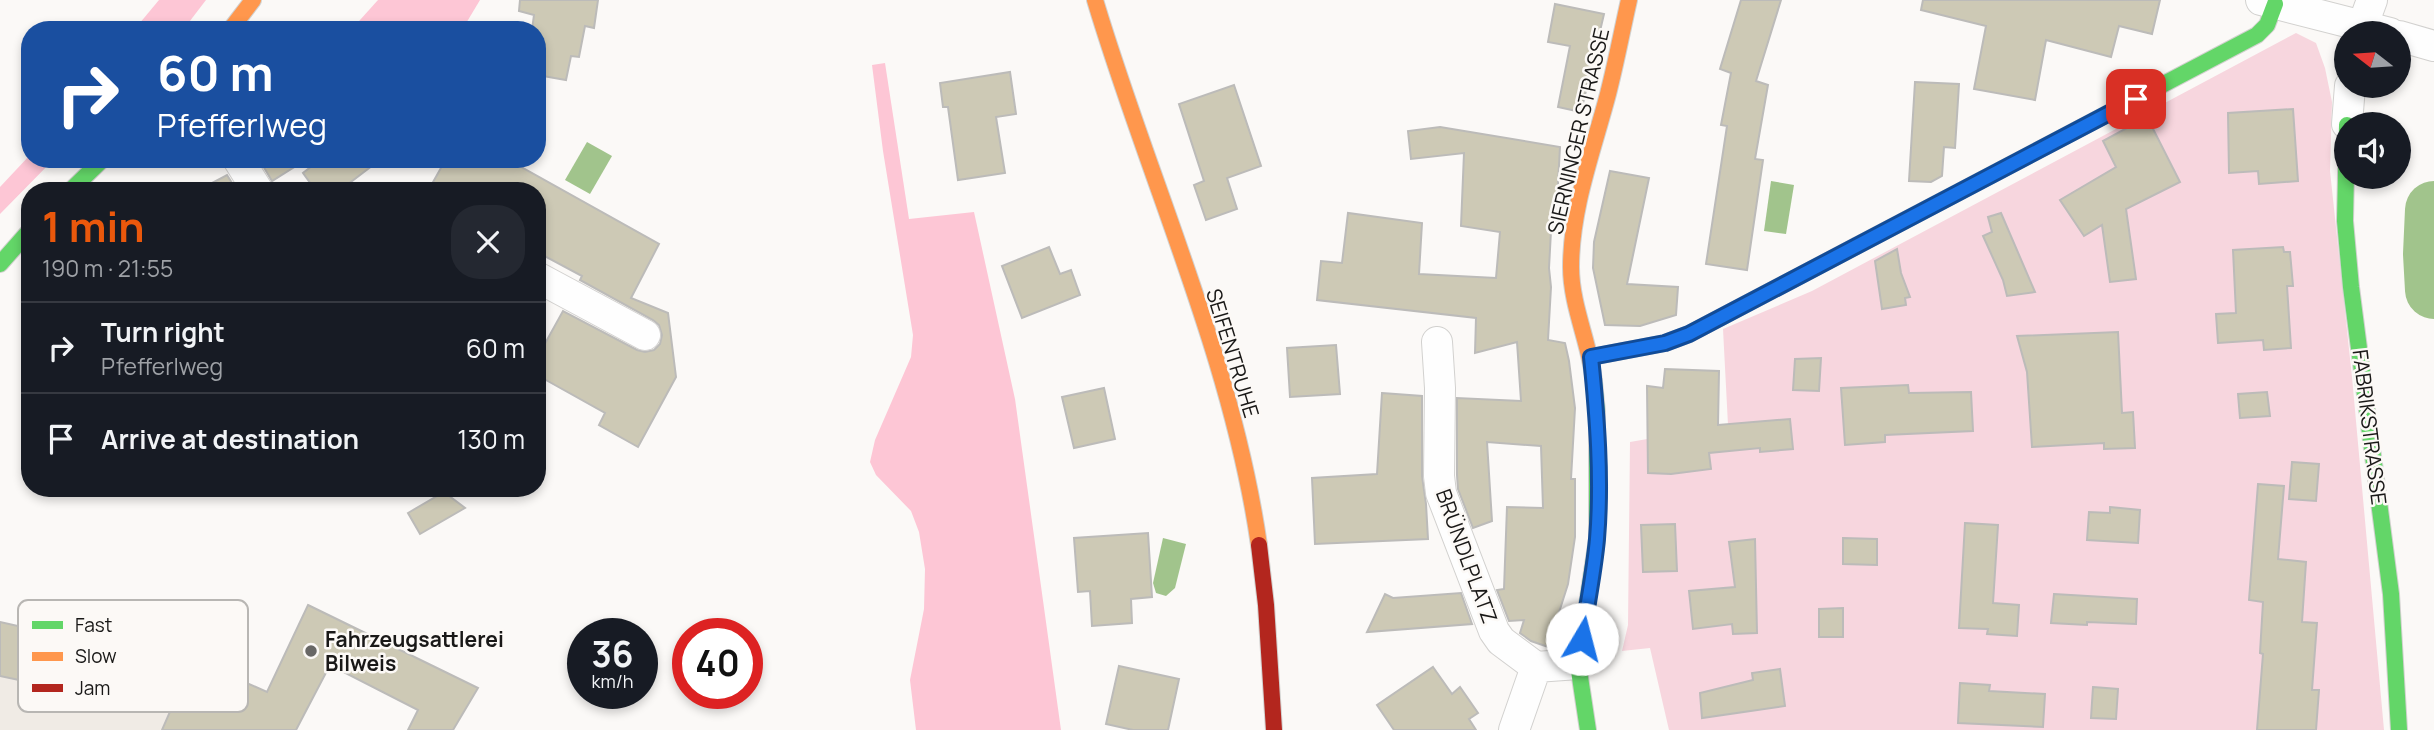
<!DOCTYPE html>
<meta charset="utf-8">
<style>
:root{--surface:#171b24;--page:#242831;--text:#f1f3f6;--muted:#9ea1a6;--line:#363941;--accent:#ea580c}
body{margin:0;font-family:Manrope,sans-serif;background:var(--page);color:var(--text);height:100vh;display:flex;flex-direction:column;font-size:26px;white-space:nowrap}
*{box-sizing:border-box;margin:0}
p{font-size:23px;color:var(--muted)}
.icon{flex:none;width:38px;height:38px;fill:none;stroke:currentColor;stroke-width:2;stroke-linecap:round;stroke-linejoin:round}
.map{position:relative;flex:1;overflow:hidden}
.side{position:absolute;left:21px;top:182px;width:525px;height:315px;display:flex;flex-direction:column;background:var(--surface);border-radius:28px;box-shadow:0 4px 10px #0003}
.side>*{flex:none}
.hud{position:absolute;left:21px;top:21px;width:525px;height:147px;border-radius:28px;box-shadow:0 4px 10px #0003;background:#1a4fa0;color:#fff;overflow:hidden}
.needle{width:46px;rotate:287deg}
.buttons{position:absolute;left:2334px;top:21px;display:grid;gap:14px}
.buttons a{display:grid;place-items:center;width:77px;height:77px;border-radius:50%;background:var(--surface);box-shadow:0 4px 10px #0003;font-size:35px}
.speed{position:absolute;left:567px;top:618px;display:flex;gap:14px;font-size:35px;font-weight:700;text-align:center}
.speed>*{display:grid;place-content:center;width:91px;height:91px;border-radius:50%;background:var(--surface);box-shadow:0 4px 10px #0003;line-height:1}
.speed small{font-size:18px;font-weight:400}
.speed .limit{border:10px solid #d22;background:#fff;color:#111}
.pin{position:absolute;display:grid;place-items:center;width:60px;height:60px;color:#fff;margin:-30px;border-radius:14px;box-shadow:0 4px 10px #0006}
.me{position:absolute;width:77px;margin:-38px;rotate:8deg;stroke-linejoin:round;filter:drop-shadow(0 0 5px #0008)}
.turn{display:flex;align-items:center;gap:24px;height:147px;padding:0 21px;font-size:32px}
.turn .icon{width:91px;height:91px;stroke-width:2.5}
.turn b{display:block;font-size:49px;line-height:60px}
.round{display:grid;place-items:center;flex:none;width:74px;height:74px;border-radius:28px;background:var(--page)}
.head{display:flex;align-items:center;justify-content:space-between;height:119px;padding:0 21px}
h1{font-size:42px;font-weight:700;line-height:52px;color:var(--accent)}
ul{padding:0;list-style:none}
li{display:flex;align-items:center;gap:21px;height:91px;padding:0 21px;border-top:2px solid var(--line)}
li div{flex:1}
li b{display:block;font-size:26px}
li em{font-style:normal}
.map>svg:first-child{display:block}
.built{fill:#f0ebe5}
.green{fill:#f7d6de}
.forest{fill:#fdc6d5}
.water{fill:#a1c48c}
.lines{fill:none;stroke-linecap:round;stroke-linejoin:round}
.river{stroke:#a1c48c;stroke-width:58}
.building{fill:#cdc9b5;stroke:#bcbbb9;stroke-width:2}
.street-casing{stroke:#d2d1cf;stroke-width:32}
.fast-casing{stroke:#d2d1cf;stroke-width:18}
.slow-casing{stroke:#d2d1cf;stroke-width:18}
.jam-casing{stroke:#d2d1cf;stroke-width:18}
.street{stroke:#fefefe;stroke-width:30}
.fast{stroke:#63d668;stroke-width:16}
.slow{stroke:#ff974d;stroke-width:16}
.jam{stroke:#b3261e;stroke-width:16}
.route-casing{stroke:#114b97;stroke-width:18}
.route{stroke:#1a73e8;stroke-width:12}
.poi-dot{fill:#686765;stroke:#fcf9f6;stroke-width:2.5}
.labels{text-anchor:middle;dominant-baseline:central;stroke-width:5;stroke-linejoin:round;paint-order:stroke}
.street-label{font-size:21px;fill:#191817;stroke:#fcf9f6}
.poi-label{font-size:21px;font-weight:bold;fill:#191817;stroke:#fcf9f6;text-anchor:start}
.key{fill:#fcf9f6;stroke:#b8b6b3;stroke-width:2}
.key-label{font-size:19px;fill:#191817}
</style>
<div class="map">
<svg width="2434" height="730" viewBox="0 0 2434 730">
<rect width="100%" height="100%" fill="#fbf9f7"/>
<!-- built -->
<path class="built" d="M0,622L49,633L45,658L193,659L226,674L201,730H0Z"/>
<!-- green -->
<path class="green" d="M2296,33L2316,43L2325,68L2332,102L2330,171L2352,377L2384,730H1669L1650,648L1622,651L1628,625L1630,442L1728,425L1723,329L1812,291Z"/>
<!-- forest -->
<g class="forest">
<path d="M159,0H206L183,30H134Z"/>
<path d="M378,0H480L462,30H351Z"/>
<path d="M885,63L909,219L974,212L1015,399L1061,730H916L910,680L924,609L925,569L919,532L911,511L876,475L870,462L875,440L911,357L913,335L883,151L872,65Z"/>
<path d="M30,155V159H54L0,214V187Z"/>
</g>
<!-- water -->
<g class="water">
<path d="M587,142L612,156L590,194L565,180Z"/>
<path d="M1771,181L1794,185L1786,234L1764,231Z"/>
<path d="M1163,538L1186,544L1175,588L1166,596L1156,593L1153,583Z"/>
</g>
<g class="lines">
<!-- river -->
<path class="river" d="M2434,210L2432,254L2434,290"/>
</g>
<!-- building -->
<g class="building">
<path d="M520,0H598L594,28L585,26L579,57L571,56L566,80L537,75V30H532L534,15L519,11Z"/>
<path d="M1741,0H1781L1756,81L1768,85L1755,159L1763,160L1747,270L1706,264L1727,126L1721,125L1731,73L1720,69Z"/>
<path d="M1923,0H2160L2152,34L2119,26L2111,57L2046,40L2035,100L1974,89L1986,26L1921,10Z"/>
<path d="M1555,4L1604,14L1581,112L1558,107L1570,46L1548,42Z"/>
<path d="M1010,72L1016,114L996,117L1005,173L958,180L948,107H943L940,83Z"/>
<path d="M1915,82L1959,84L1955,148L1944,147L1942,176L1931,182L1909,181Z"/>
<path d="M1234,85L1261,166L1227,178L1237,209L1206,220L1194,185L1204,181L1179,104Z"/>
<path d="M2293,109L2298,181L2259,184L2258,171L2229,173L2228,113Z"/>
<path d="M2147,117L2180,182L2126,209L2136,279L2110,282L2102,225L2084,236L2060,200L2116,167L2103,141Z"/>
<path d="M1440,127L1560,147L1557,201L1551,231L1549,268L1551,287L1548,340L1565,343L1569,361L1575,408L1571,479H1575V537L1568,584L1548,647L1531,641L1520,633L1524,620L1509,621L1497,590L1504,589L1507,507L1543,508L1541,446L1487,442L1492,521L1473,528L1458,489L1457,475V398L1521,401L1517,342L1475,353L1476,318L1317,300L1321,261L1342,263L1348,213L1422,223L1419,274L1496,278L1500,232L1461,226L1464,153L1411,159L1408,131Z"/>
<path d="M259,159H307L272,181Z"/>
<path d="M321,159H381L339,191H316L303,173Z"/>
<path d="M446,159H507L659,244L631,298L668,313L676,377L638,447L599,425L605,413L537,375V358L563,311L637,350L645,352L654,350L660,344L662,335L659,325L653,320L580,280L582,276L537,252V191H428Z"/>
<path d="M1610,171L1649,178L1627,284L1678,287L1676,315L1640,326L1605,325L1593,268L1594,242Z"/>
<path d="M227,175L237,191H197Z"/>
<path d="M2001,213L2035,292L2007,296L2003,280L1983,236L1992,232L1988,217Z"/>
<path d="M1049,247L1060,274L1071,270L1080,295L1022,318L1002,266Z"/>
<path d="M2283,247L2284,252H2290L2293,286H2287L2291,348L2264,350L2263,340L2218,343L2216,314L2236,313L2233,250Z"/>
<path d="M1897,249L1901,273L1910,297L1905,298L1906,305L1882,309L1875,261Z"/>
<path d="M2118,332L2122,413L2133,412L2135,448L2104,449V443L2032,447L2027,372L2017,336Z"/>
<path d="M1336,345L1340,394L1290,397L1287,348Z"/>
<path d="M1821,358L1819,391L1793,390L1795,359Z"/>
<path d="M1665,369L1719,371L1718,425L1790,419L1793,449L1760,452V448L1709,453L1711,469L1671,474L1648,473L1647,386L1663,388Z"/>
<path d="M1908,385L1909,393L1971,392L1973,431L1885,435V442L1845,445L1841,388Z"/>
<path d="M1104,388L1115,439L1074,448L1062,397Z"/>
<path d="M2267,392L2270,416L2240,418L2238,394Z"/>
<path d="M1382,393L1422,396V476L1426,504L1428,539L1315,544L1312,478L1377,474Z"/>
<path d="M2292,462L2319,464L2316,501L2289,499Z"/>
<path d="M2258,484L2284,486L2278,559L2306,562L2302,622L2317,623L2312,690H2319L2316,730H2257L2263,654L2260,653L2263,602L2249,600Z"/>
<path d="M444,492L465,508L420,534L408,513Z"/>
<path d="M2110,507L2140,510L2138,543L2087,540L2089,512L2110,513Z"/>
<path d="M1965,523L1998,525L1993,603L2019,605L2017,636L1987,634L1988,629L1959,628Z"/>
<path d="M1675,524L1677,571L1643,572L1641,525Z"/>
<path d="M1148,533L1152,597L1131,599L1132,623L1092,626L1090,591L1078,592L1074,538Z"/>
<path d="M1843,538L1877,539V565L1843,564Z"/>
<path d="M1755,539L1757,633L1733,634L1732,624L1693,629L1689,591L1735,587L1729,542Z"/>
<path d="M1461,593L1472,624L1367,632L1385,594L1393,598Z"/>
<path d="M2054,594L2137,599L2136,624L2087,622V625L2051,623Z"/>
<path d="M308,605L478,688L453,730H408L418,710L330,665L296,730H162L193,659L267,692Z"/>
<path d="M1843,608V637H1819V609Z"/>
<path d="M0,622L49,633L38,684L0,676Z"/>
<path d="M1119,666L1179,679L1168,730H1133L1106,724Z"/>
<path d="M1433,667L1452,694L1460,687L1478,713L1469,719L1476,730H1394L1377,705Z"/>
<path d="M1780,669L1785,706L1702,718L1700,693L1753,680L1752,673Z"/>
<path d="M1960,683L1990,685L1989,691L2045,694L2043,727L1958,723Z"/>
<path d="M2093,687L2118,689L2116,719L2091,718Z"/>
</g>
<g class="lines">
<!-- street casing -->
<g class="street-casing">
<g id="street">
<path d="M2261,0L2390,33"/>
<path d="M2360,33L2372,0"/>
<path d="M2399,36L2434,46"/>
<path d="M2347,124L2350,86"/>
<path d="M238,159L258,191"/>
<path d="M537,277L645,335"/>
<path d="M1437,342L1440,388L1439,476L1441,493L1494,631L1501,641L1536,667"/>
<path d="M1514,730L1536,667L1578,664"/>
</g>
</g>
<!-- fast casing -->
<g class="fast-casing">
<g id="fast">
<path d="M2347,125L2345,221L2351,287L2391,594L2399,730"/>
<path d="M70,191L103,159"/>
<path d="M1856,246L2257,35L2267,25L2275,4"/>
<path d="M0,264L30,230"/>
<path d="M1588,730L1578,664L1597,539V412L1594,382"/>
</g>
</g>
<!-- slow casing -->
<g class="slow-casing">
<g id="slow">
<path d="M1095,0C1149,181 1232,357 1259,545"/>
<path d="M230,30L253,0"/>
<path d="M1591,357L1665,343L1689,334L1856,246"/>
<path d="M1594,382C1590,344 1571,306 1571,267C1571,208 1593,151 1608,94C1616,63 1622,31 1629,0"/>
</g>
</g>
<!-- jam casing -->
<g class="jam-casing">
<path id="jam" d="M1259,545L1266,605L1274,730"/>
</g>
<!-- street -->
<use href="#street" class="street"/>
<!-- fast -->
<use href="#fast" class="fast"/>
<!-- slow -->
<use href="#slow" class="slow"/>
<!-- jam -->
<use href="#jam" class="jam"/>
</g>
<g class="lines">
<!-- route casing -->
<g class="route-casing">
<path id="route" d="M1582,639C1587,606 1594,572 1597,539C1602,479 1597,416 1591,357L1665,343L1689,334L2136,99"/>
</g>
<!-- route -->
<use href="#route" class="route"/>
</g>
<!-- markers -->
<circle class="poi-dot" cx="311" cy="651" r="7"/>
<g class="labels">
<!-- street labels -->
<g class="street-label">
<text transform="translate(1578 131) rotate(-77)">SIERNINGER STRASSE</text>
<text transform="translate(1233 353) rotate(73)">SEIFENTRUHE</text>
<text transform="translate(2370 427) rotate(83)">FABRIKSTRASSE</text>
<text transform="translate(1467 556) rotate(70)">BRÜNDLPLATZ</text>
</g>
<!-- poi labels -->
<g class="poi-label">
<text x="325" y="639">Fahrzeugsattlerei<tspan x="325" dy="24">Bilweis</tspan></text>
</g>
</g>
<!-- legend -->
<rect x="18" y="600" width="230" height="112" rx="10" class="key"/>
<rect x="32" y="621" width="31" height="8" fill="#63d668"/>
<rect x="32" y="652" width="31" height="9" fill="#ff974d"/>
<rect x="32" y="684" width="31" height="8" fill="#b3261e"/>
<g class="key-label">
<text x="75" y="632">Fast</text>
<text x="75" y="663">Slow</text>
<text x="75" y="695">Jam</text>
</g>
</svg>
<div class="buttons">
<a><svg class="needle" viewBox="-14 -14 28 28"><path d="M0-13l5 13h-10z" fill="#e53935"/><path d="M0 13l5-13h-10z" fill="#9ea1a6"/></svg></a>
<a><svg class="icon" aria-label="sound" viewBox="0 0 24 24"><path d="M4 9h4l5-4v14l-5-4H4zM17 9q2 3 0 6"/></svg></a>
</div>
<div class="speed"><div>36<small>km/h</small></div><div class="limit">40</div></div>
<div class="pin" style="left:2136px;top:99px;background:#d93025"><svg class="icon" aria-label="arrive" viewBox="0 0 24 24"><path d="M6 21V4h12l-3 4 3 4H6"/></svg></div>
<svg class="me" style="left:1582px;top:639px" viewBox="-20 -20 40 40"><circle r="19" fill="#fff"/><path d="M0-13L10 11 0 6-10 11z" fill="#1a73e8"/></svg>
<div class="hud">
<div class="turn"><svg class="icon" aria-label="right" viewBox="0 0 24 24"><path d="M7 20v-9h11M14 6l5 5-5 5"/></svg><div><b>60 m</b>Pfefferlweg</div></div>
</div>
<section class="side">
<div class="head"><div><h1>1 min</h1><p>190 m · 21:55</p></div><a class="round"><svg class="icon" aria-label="close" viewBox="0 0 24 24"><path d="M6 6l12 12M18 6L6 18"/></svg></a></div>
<ul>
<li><svg class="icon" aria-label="right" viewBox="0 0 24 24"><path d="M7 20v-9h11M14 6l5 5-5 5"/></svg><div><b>Turn right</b><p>Pfefferlweg</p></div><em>60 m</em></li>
<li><svg class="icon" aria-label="arrive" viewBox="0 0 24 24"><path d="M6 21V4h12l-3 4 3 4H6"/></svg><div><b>Arrive at destination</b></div><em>130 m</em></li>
</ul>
</section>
</div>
